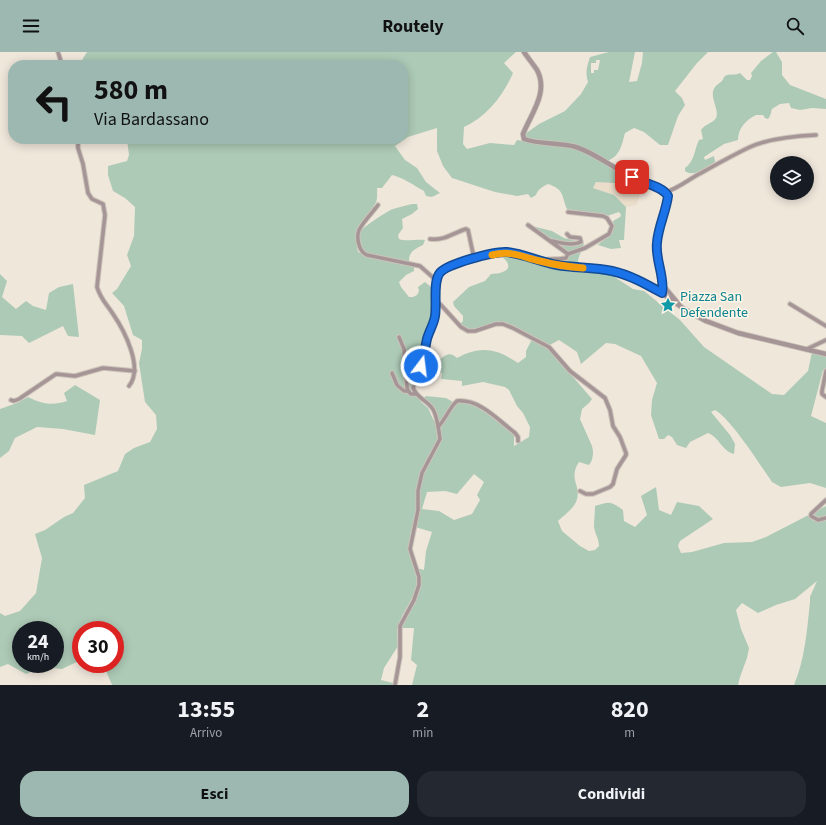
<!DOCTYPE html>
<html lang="it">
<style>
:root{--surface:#171b24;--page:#242831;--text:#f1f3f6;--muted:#9ea1a6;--accent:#9cb8b0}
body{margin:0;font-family:"Source Sans 3",sans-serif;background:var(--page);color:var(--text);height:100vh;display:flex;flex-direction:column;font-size:15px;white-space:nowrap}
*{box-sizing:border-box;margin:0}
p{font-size:13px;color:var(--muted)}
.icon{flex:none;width:22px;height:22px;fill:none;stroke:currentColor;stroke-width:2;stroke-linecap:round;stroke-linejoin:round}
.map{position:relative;height:633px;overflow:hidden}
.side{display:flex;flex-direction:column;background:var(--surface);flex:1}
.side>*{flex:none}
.banner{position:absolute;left:8px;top:8px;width:400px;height:84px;border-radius:16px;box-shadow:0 2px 10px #0003;background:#9cb8b0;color:#111;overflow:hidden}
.tools{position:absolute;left:770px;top:104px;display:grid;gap:8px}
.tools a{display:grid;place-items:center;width:44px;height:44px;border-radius:50%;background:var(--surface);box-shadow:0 2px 10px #0003;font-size:20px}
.speed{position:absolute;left:12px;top:569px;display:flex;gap:8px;font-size:20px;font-weight:700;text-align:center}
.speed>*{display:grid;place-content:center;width:52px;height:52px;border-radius:50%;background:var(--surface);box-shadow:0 2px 10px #0003;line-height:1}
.speed small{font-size:10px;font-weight:400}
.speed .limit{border:6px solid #d22;background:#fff;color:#111}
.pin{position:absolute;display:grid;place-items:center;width:34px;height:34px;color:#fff;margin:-17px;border-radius:8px;box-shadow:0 2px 6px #0006}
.me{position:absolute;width:44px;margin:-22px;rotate:15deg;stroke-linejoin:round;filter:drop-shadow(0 0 3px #0008)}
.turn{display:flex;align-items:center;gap:14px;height:84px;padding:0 20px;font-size:18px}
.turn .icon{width:52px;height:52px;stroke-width:2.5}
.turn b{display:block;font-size:28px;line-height:34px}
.eta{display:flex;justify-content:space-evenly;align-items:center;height:68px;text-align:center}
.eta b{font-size:24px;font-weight:700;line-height:28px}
.primary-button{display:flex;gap:8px;margin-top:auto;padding:8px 20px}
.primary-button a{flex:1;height:46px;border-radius:16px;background:var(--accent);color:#111;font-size:16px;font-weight:700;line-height:46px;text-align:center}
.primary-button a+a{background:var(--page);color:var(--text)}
header{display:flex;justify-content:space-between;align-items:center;height:52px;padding:0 20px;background:var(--accent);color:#111;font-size:18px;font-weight:700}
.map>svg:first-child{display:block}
.built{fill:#eaddca}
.green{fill:#adcab6;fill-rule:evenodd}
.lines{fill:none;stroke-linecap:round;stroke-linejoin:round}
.minor-casing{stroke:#ccc4b9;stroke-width:5.5}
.tertiary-casing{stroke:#ccc4b9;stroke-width:6}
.minor{stroke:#a69597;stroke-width:3.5}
.tertiary{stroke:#a69597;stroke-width:4.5}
.route-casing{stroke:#114b97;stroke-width:10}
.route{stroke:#1a73e8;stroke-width:7}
.slow{stroke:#f59e0b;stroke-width:7}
.labels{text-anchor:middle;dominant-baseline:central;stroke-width:3;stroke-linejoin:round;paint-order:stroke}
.culture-label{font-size:14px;fill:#0d838f;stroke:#fdf5e8;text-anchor:start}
</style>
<header><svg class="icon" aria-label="menu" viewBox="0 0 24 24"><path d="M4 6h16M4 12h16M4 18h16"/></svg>Routely<svg class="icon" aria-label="search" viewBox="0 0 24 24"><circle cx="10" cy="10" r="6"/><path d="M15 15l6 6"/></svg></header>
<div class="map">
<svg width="826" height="633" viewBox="0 0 826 633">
<rect width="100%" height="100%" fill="#f0e7db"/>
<!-- built -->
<path class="built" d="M596,130L631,132L641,137L637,153L626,155L614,143L593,136Z"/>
<!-- green -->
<g class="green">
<path d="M87,0H516L504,11L513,21C503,44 486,65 464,75L463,92L467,97L490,91L514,93L517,88L575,96L594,104L642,132L641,137L630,132L596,130L593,136L614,143L626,155L624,188H619L621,196L611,197L598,193C606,184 616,184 613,169L620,165L621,163L619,160L607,164L567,157C561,143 565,138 548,132C542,135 538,137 536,143L531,146L528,142L517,144L495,140L452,126L443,114L437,99V76L408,85L395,94L405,108L417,116L426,130L440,141L432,145L426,144L424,139C413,133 404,126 392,123L382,136H377C377,141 378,148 375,152C365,171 352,174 358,200L366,203L414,215V219L406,223L399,230L401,235L409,245H413L417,243L419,239L418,235L425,230L431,235C433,248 435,263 431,275C428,282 424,288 422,296L425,298L412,335L413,341L421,349V350L428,356L434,369H438L434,356L424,346L426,344L446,346L453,350V353L457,349L477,353L514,383V394L529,385L530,375L523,361L517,354L509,338L505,335L483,330L462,334V329L441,327L442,321L422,315L427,301L434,307L439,308C446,303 449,299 457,306C460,305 462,303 465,302C486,294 500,299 518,311L526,305V299L532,287L546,295L562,312L592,347L589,351L582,357L580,367L592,394C594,401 593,408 589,413L579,410C568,427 581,433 577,447C575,456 564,463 558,469L562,479L580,494L589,499L595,498L599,494C599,487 595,482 594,475C594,468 595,461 595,454C609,449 611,449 623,458L624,469L635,475L647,463L641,444L656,435L659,458L671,463L677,450L699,454L713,467L680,489L678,494L681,501L692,500L724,491L752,490L766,485L826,454V633H794C805,607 807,578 810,550V545L817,529L795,547L776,553L758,561L742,551L736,558L741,577L749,596L747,606L740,625L738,633H412L417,613L411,608L414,576H400L420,536V529L417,516L424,518L426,499L432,480L415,475L419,458L420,444L409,490L411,508L417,527L416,539L402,564L397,579L398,594L384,616L381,628L393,631V633H112L103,612H115V578H81V608L62,617L43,615L26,622L8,612L0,615V561L5,564L20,559L36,541L42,506L35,482L45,478L64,465L73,461L85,446L84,433L118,419L125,402L134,396L150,390L157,377L156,363L145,350L139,311L142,297V288L133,283L124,254L112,241L117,237L131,214L127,203L134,184L135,155L125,146L113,139L108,123V114L127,109L129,103L127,87H403V13H79ZM474,422L484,430L477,443L480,448L472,462L454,468L439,459L422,457L427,440L445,439L457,442ZM21,578H55V612H21Z"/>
<path d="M609,0H635L629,30L637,29L642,11L643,0H708L697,11L675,39L682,46L685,53L678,64L668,93H660L644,80L634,76L625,81C622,92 620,105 607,109L576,94L532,89L525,86V82L539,72L565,59L581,42L588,30C585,20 587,14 590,5ZM596,8H600L598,18H594V21H591V11H596Z"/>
<path d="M773,0H776L782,10V23L790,33L826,47V57L812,56L800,58L791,56L789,51L780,52L772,57L770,64L768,67L765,66L763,63H756C746,68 738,76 738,88L724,92L704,105L705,108L714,104L715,110C706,115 694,126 685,119V116C695,109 694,98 699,88L703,87L701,78C705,72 713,71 716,66C720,57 708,44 715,35C716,33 720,31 722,29C724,26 723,26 725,24C729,21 736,24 740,21L747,28H750L752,24L751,21L761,9Z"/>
<path d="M412,152H417L418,157L412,162L402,167L403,176L398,183L399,187C406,190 416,187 425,188L423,193C416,196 409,200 409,208L411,211L363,200L360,192V179C364,175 387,159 393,157C399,155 405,154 412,152Z"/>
<path d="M532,174L552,179L564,186L584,191C583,198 579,202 578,209L580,214L558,213L545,210L547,208L556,210L564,209L569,203Z"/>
<path d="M500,202L516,203L526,207L558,215L604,221L613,224L633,237L644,239L680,268L704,295L772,342L784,343L808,319L812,300L826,305V318H823L811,364L826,371V436L810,431L781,435L772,430C760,413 732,368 715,358L711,360L730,383L735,392L734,402C722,399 719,385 708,381L690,390L686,396L677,393L672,385L668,383L664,387H659L651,363L652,348L657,331L641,304L615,292L606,291L581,312L577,300L559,288L548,294L503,271L474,279L468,278L459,273L463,269V264L454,254L453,250L469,235L485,229L491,222C497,222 513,220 507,210C505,207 502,205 500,202Z"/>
<path d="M0,222L7,229L2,245L16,257L26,249L33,254L46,258L49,241L59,235L73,232L79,285L68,284L63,274L29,291L22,284L0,283Z"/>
<path d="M75,333L100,348L95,383L63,377L37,375L15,386L9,399L0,406V357L17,351L28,345C42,352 52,354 67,349L64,341Z"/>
</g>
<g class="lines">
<!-- minor casing -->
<g class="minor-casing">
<g id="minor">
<path d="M58,0L62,13"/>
<path d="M78,87V96L83,112L88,141L92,147L103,152L105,163L97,235C101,248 106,251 113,262C124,278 144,316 129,334"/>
<path d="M666,140C679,136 689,127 701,121C717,112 733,103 750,95C770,86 794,84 816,83"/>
<path d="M378,153C373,160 363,170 359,178C356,186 359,200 367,203L420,214L437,229"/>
<path d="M568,160L603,164L607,166L612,174L609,182L585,196L568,202"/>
<path d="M528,173L568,202L566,206C557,208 548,206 540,209"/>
<path d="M430,187C444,189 453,181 466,177L468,178L474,206"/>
<path d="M552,189C561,191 573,194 581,190L580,186L570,185L567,182"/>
<path d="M663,233L679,252"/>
<path d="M437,250L441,253L461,275L468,279H475L496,272H503L513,276L549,295L570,319L605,346L610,358L613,374L620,385L626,401V403L617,417L613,432L610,435L593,442H586L580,439"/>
<path d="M790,252L826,274"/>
<path d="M399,285L404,297L407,335L408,339L411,342H416"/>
<path d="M807,297L826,288"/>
<path d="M826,319L822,339V342L826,345"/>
<path d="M392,321L397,333L404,339H408"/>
<path d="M11,348L14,349L19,347L56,322L75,324L103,316L135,319"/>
<path d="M438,375C446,367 449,356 457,349C480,347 498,368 515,381L518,385V389"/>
<path d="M826,448L811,462V464L818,468L826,466"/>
<path d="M395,633L400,605V574L414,548L419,533V525L410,497L418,458V439L422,421L440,387C439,379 437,362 432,356C426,348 417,346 413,336L425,302L427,286L435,267L437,250L436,231L440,221L456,211L474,206L506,200L516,202L539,209L557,213L611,219L644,231L662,241"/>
</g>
</g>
<!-- tertiary casing -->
<g class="tertiary-casing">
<path id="tertiary" d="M524,0C528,6 533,12 537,18C549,40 531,62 523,82L524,87C541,93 559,90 576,95C600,103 619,121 642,130C649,133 659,134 665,139C668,142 668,144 668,147C664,162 656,178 657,194C658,209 664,226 662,241L684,257L706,269L738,281L826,302"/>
</g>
<!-- minor -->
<use href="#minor" class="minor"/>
<!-- tertiary -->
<use href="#tertiary" class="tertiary"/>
</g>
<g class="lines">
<!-- route casing -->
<g class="route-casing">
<path id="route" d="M421,314C424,305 425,296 427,287C429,279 434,272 435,264C437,252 433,232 439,222C445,212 495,199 507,200C524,202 540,210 557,213C575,216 594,215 612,219C630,223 646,232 662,241C665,224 655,208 657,191C658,175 666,160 668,144C663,134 642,131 632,125"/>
</g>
<!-- route -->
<use href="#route" class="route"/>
<!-- slow -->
<path class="slow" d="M492,203C511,198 522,205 540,209C555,213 569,215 583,216"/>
</g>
<!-- icons -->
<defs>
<g id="sight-bare" transform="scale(1.2)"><path d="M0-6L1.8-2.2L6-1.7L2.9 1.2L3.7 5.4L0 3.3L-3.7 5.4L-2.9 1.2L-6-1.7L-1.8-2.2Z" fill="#0f9aa8" stroke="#fdf5e8" stroke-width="2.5" paint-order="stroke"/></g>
</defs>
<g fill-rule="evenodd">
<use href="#sight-bare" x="668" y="253"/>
</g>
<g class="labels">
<!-- culture labels -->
<g class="culture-label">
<text x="680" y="245">Piazza San<tspan x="680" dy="16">Defendente</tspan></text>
</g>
</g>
</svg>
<div class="tools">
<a><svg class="icon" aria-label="layers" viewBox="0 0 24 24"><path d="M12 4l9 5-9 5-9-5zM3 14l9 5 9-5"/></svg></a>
</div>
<div class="speed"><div>24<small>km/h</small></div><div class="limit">30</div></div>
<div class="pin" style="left:632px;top:125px;background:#d93025"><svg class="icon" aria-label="arrive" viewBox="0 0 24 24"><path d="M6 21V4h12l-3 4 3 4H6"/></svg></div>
<svg class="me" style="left:421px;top:314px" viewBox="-20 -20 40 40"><circle r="17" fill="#1a73e8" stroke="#fff" stroke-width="3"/><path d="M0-11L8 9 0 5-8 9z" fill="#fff"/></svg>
<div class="banner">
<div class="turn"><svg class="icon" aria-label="left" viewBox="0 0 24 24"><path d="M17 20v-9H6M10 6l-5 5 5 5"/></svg><div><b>580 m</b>Via Bardassano</div></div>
</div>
</div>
<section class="side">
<div class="eta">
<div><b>13:55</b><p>Arrivo</p></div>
<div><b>2</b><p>min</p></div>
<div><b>820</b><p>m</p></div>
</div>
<div class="primary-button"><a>Esci</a><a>Condividi</a></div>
</section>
